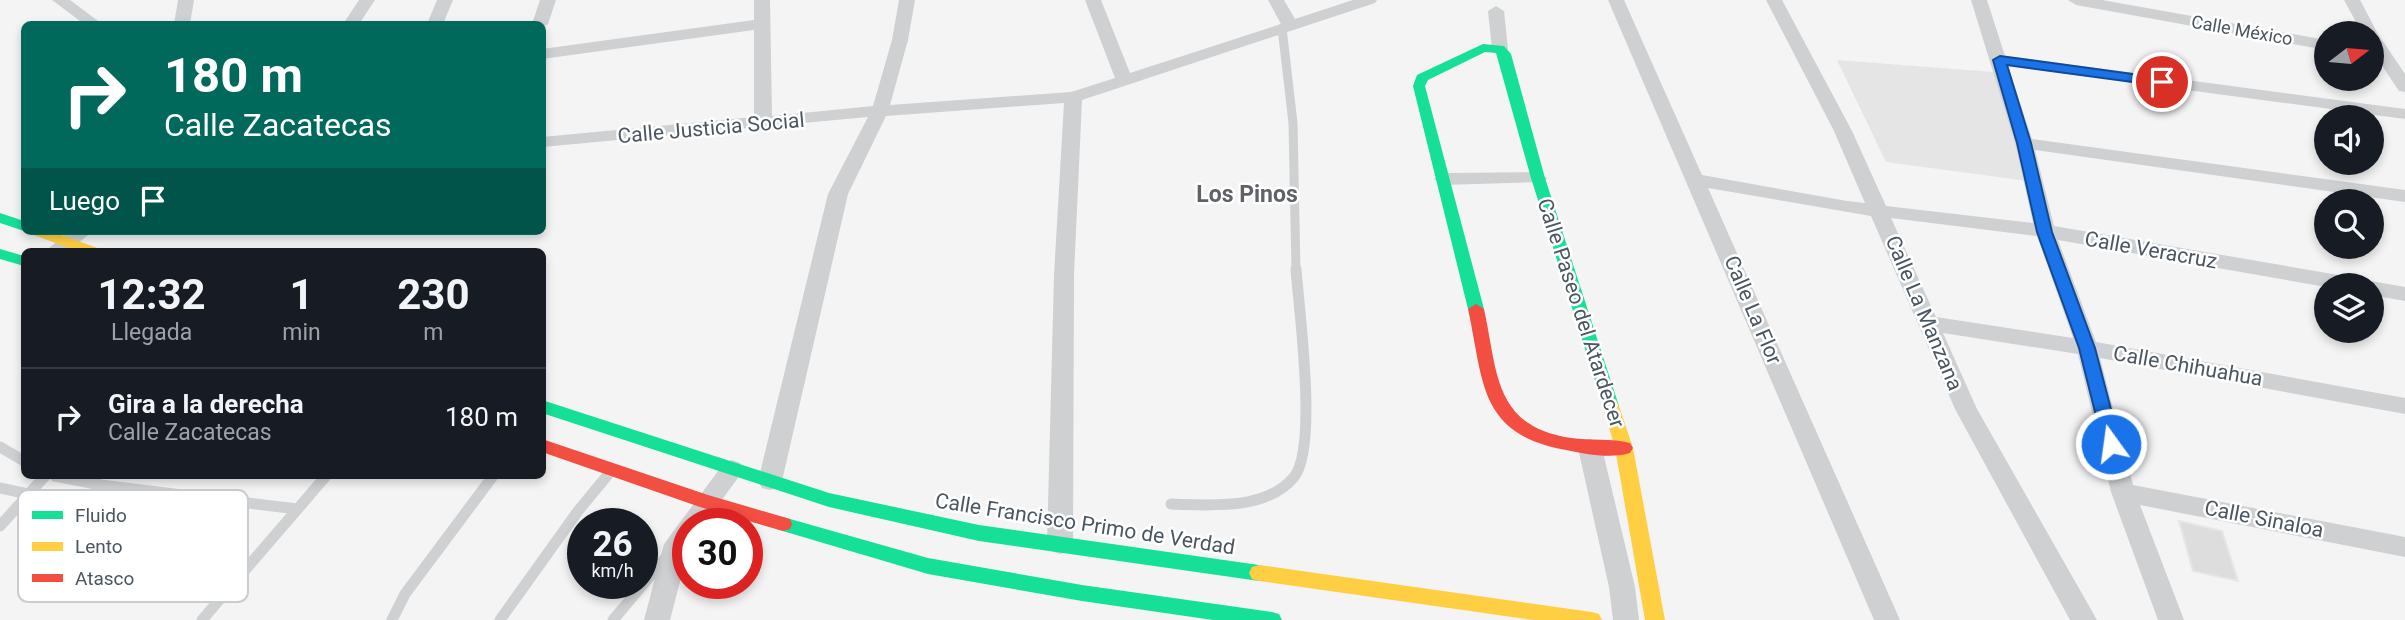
<!DOCTYPE html>
<html lang="es">
<meta charset="utf-8">
<style>
:root{--surface:#171b24;--page:#20242c;--text:#f1f3f6;--muted:#9ea1a6;--line:#363941}
body{margin:0;font-family:Roboto,sans-serif;background:var(--page);color:var(--text);height:100vh;display:flex;flex-direction:column;font-size:26px;white-space:nowrap}
*{box-sizing:border-box;margin:0}
p{font-size:23px;color:var(--muted)}
.icon{flex:none;width:38px;height:38px;fill:none;stroke:currentColor;stroke-width:2;stroke-linecap:round;stroke-linejoin:round}
.map{position:relative;flex:1;overflow:hidden}
.details{position:absolute;left:21px;top:248px;width:525px;height:231px;display:flex;flex-direction:column;background:var(--surface);border-radius:10px;box-shadow:0 4px 10px #0003}
.details>*{flex:none}
.banner{position:absolute;left:21px;top:21px;width:525px;height:214px;border-radius:10px;box-shadow:0 4px 10px #0003;background:#00695c;color:#fff;overflow:hidden}
.needle{width:46px;rotate:74deg}
.tools{position:absolute;left:2314px;top:21px;display:grid;gap:14px}
.tools a{display:grid;place-items:center;width:70px;height:70px;border-radius:50%;background:var(--surface);box-shadow:0 4px 10px #0003;font-size:35px}
.speed{position:absolute;left:567px;top:508px;display:flex;gap:14px;font-size:35px;font-weight:700;text-align:center}
.speed>*{display:grid;place-content:center;width:91px;height:91px;border-radius:50%;background:var(--surface);box-shadow:0 4px 10px #0003;line-height:1}
.speed small{font-size:18px;font-weight:400}
.speed .limit{border:10px solid #d22;background:#fff;color:#111}
.pin{position:absolute;display:grid;place-items:center;width:60px;height:60px;color:#fff;margin:-30px;border:4px solid #fff;border-radius:50%;box-shadow:0 2px 7px #0007}
.me{position:absolute;width:77px;margin:-38px;rotate:346deg;stroke-linejoin:round;filter:drop-shadow(0 0 5px #0008)}
.turn{display:flex;align-items:center;gap:24px;height:147px;padding:0 28px;font-size:32px}
.turn .icon{width:91px;height:91px;stroke-width:2.5}
.turn b{display:block;font-size:49px;line-height:60px}
.then{display:flex;align-items:center;height:66px;padding:0 28px;background:#0003;gap:14px;font-size:26px}
.eta{display:flex;justify-content:space-evenly;align-items:center;height:119px;text-align:center}
.eta b{font-size:42px;font-weight:700;line-height:49px}
ul{padding:0;list-style:none}
li{display:flex;align-items:center;gap:21px;height:98px;padding:0 28px;border-top:2px solid var(--line)}
li div{flex:1}
li b{display:block;font-size:26px}
li em{font-style:normal}
.map>svg:first-child{display:block}
.education{fill:#e6e5e6}
.building{fill:#ddddde;stroke:#e5e6e7;stroke-width:2}
.lines{fill:none;stroke-linecap:round;stroke-linejoin:round}
.lane-far1{stroke:#ced0d2;stroke-width:9}
.lane{stroke:#ced0d2;stroke-width:11}
.street{fill:#ced0d2;fill-rule:evenodd}
.fast{fill:#16e098;fill-rule:evenodd}
.slow{fill:#ffcf43;fill-rule:evenodd}
.jam{fill:#f24e42;fill-rule:evenodd}
.route{fill:#1a73e8;stroke:#114b97;stroke-width:2}
.labels{text-anchor:middle;dominant-baseline:central;stroke-width:5;stroke-linejoin:round;paint-order:stroke}
.far-street-label{font-size:18px;fill:#4a5661;stroke:#fff}
.street-label{font-size:21px;fill:#4a5661;stroke:#fff}
.neighbourhood-label{font-size:23px;font-weight:bold;fill:#5f6368;stroke:#fff}
.key{fill:#fff;stroke:#c9ccd0;stroke-width:2}
.key-label{font-size:19px;fill:#4a5661}
</style>
<div class="map">
<svg width="2405" height="620" viewBox="0 0 2405 620">
<rect width="100%" height="100%" fill="#f4f4f4"/>
<!-- education -->
<path class="education" d="M1837,60L1994,72L2028,181L1886,162Z"/>
<!-- building -->
<path class="building" d="M2179,521L2222,531L2238,581L2193,571Z"/>
<g class="lines">
<!-- lane-far1 -->
<path class="lane-far1" d="M1282,28L1293,123L1296,271"/>
<!-- lane -->
<g class="lane">
<path d="M0,447L24,461"/>
<path d="M55,476L101,485L297,509"/>
<path d="M0,488L28,494"/>
<path d="M1171,504C1210,505 1266,511 1294,477C1318,448 1299,311 1296,269"/>
<path d="M0,526L45,476"/>
<path d="M202,620L326,476"/>
<path d="M392,620L405,594L493,476"/>
<path d="M500,620L578,511L611,471"/>
<path d="M613,620L668,555"/>
</g>
<!-- street -->
<g class="street">
<path d="M52,0H70L102,24H84Z"/>
<path d="M178,0H194L190,24H174Z"/>
<path d="M359,0H375L359,24H343Z"/>
<path d="M437,0H453L443,24H427Z"/>
<path d="M540,0H556L548,24L542,28V24H532Z"/>
<path d="M754,0H770L772,116L873,106L892,40L899,0H915L908,40L890,105L1071,92L1115,78L1085,0H1101L1130,73L1281,24L1268,0H1284L1295,19L1353,0H1377L1375,3L1082,100L1074,275L1073,544L1069,551L1060,554L1051,551L1047,544L1054,275L1064,103L886,116L848,194L782,481L778,488L770,490L762,488L758,481L828,194L868,117L542,147V137L754,117V30L542,59V49L754,20Z"/>
<path d="M1608,0H1624L1702,175L1847,201L1865,203L1834,131L1766,0H1782L1852,131L1886,206L2033,223L2015,143L1971,0H1987L2005,56L2405,109V119L2008,66L2032,139L2405,190V202L2035,150L2054,226L2356,278L2365,283L2371,281L2405,287V301L2371,295V285L2326,287L2058,240L2096,342L2405,398V414L2100,358L2133,485L2405,537V557L2140,505L2184,620H2158L2111,492L2078,354L1943,333L1977,409L2097,620H2070L1955,409L1871,216L1708,188L1900,620H1874ZM1891,218L2037,236L2073,338L1936,317Z"/>
<path d="M2068,0H2102L2326,40V50L2076,5Z"/>
<path d="M2344,0H2360L2378,34L2405,74V92L2399,91L2371,49V33H2362Z"/>
<path d="M1496,6L1504,11L1508,49L1500,54L1492,49L1488,11Z"/>
<path d="M1538,172L1547,178L1545,182L1443,185L1434,179L1443,173Z"/>
<path d="M70,231H93L67,252H44Z"/>
<path d="M1590,439L1598,442L1602,448L1635,587L1639,620H1613L1609,587L1578,448L1582,442Z"/>
<path d="M732,460L740,463L744,469L740,475L705,523H688V551L670,620H644L664,544L724,463Z"/>
</g>
<!-- fast -->
<g class="fast">
<path d="M1483,44L1504,46L1511,54L1545,178L1619,406L1617,410H1605L1603,406L1531,178L1496,53L1485,52L1428,80L1425,86L1484,309L1476,314L1468,309L1413,86L1417,75Z"/>
<path d="M0,213L24,221V231L0,223Z"/>
<path d="M0,249L24,256V266L0,259Z"/>
<path d="M542,400L829,493L979,525L1259,565L1266,567L1269,573L1266,579L1259,581L979,541L829,507L542,413Z"/>
<path d="M783,517L928,558L1082,585L1272,612L1279,614L1282,620H1213L1082,601L928,574L776,529L774,524L776,519Z"/>
</g>
<!-- slow -->
<g class="slow">
<path d="M29,231H51L100,249L103,252H80L31,234Z"/>
<path d="M1611,400L1617,402L1619,406L1633,448L1665,620H1645L1615,448L1603,406L1605,402Z"/>
<path d="M1259,565L1592,612L1599,614L1602,620H1533L1259,581L1252,579L1249,573L1252,567Z"/>
</g>
<!-- jam -->
<g class="jam">
<path d="M1476,304L1484,309C1498,373 1493,426 1571,438C1590,441 1612,438 1630,443L1633,448L1630,453C1611,459 1585,454 1566,450C1478,434 1484,382 1468,309Z"/>
<path d="M542,439L708,495L790,519L792,524L790,529L783,531L700,507L542,452Z"/>
</g>
</g>
<!-- route -->
<path class="route" d="M2000,56L2162,78L2168,82L2162,86L2007,65L2031,143L2052,232L2095,348L2120,444L2118,449H2105L2103,444L2079,348L2037,232L2017,143L1993,60Z"/>
<g class="labels">
<!-- far-street labels -->
<g class="far-street-label">
<text transform="translate(2242 30) rotate(10)">Calle México</text>
</g>
<!-- street labels -->
<g class="street-label">
<text transform="translate(711 128) rotate(-5)">Calle Justicia Social</text>
<text transform="translate(2151 250) rotate(10)">Calle Veracruz</text>
<text transform="translate(1753 310) rotate(67)">Calle La Flor</text>
<text transform="translate(1581 313) rotate(72)">Calle Paseo del Atardecer</text>
<text transform="translate(1924 313) rotate(67)">Calle La Manzana</text>
<text transform="translate(2188 366) rotate(10)">Calle Chihuahua</text>
<text transform="translate(2264 519) rotate(11)">Calle Sinaloa</text>
<text transform="translate(1085 524) rotate(9)">Calle Francisco Primo de Verdad</text>
</g>
<!-- neighbourhood labels -->
<g class="neighbourhood-label">
<text x="1247" y="194">Los Pinos</text>
</g>
</g>
<!-- legend -->
<rect x="18" y="490" width="230" height="112" rx="10" class="key"/>
<rect x="32" y="511" width="31" height="8" fill="#16e098"/>
<rect x="32" y="542" width="31" height="9" fill="#ffcf43"/>
<rect x="32" y="574" width="31" height="8" fill="#f24e42"/>
<g class="key-label">
<text x="75" y="522">Fluido</text>
<text x="75" y="553">Lento</text>
<text x="75" y="585">Atasco</text>
</g>
</svg>
<div class="tools">
<a><svg class="needle" viewBox="-14 -14 28 28"><path d="M0-13l5 13h-10z" fill="#e53935"/><path d="M0 13l5-13h-10z" fill="#9ea1a6"/></svg></a>
<a><svg class="icon" aria-label="sound" viewBox="0 0 24 24"><path d="M4 9h4l5-4v14l-5-4H4zM17 9q2 3 0 6"/></svg></a>
<a><svg class="icon" aria-label="search" viewBox="0 0 24 24"><circle cx="10" cy="10" r="6"/><path d="M15 15l6 6"/></svg></a>
<a><svg class="icon" aria-label="layers" viewBox="0 0 24 24"><path d="M12 4l9 5-9 5-9-5zM3 14l9 5 9-5"/></svg></a>
</div>
<div class="speed"><div>26<small>km/h</small></div><div class="limit">30</div></div>
<div class="pin" style="left:2162px;top:82px;background:#d93025"><svg class="icon" aria-label="arrive" viewBox="0 0 24 24"><path d="M6 21V4h12l-3 4 3 4H6"/></svg></div>
<svg class="me" style="left:2111px;top:444px" viewBox="-20 -20 40 40"><circle r="17" fill="#1a73e8" stroke="#fff" stroke-width="3"/><path d="M0-11L8 9 0 5-8 9z" fill="#fff"/></svg>
<div class="banner">
<div class="turn"><svg class="icon" aria-label="right" viewBox="0 0 24 24"><path d="M7 20v-9h11M14 6l5 5-5 5"/></svg><div><b>180 m</b>Calle Zacatecas</div></div>
<div class="then">Luego<svg class="icon" aria-label="arrive" viewBox="0 0 24 24"><path d="M6 21V4h12l-3 4 3 4H6"/></svg></div>
</div>
<section class="details">
<div class="eta">
<div><b>12:32</b><p>Llegada</p></div>
<div><b>1</b><p>min</p></div>
<div><b>230</b><p>m</p></div>
</div>
<ul>
<li><svg class="icon" aria-label="right" viewBox="0 0 24 24"><path d="M7 20v-9h11M14 6l5 5-5 5"/></svg><div><b>Gira a la derecha</b><p>Calle Zacatecas</p></div><em>180 m</em></li>
</ul>
</section>
</div>
